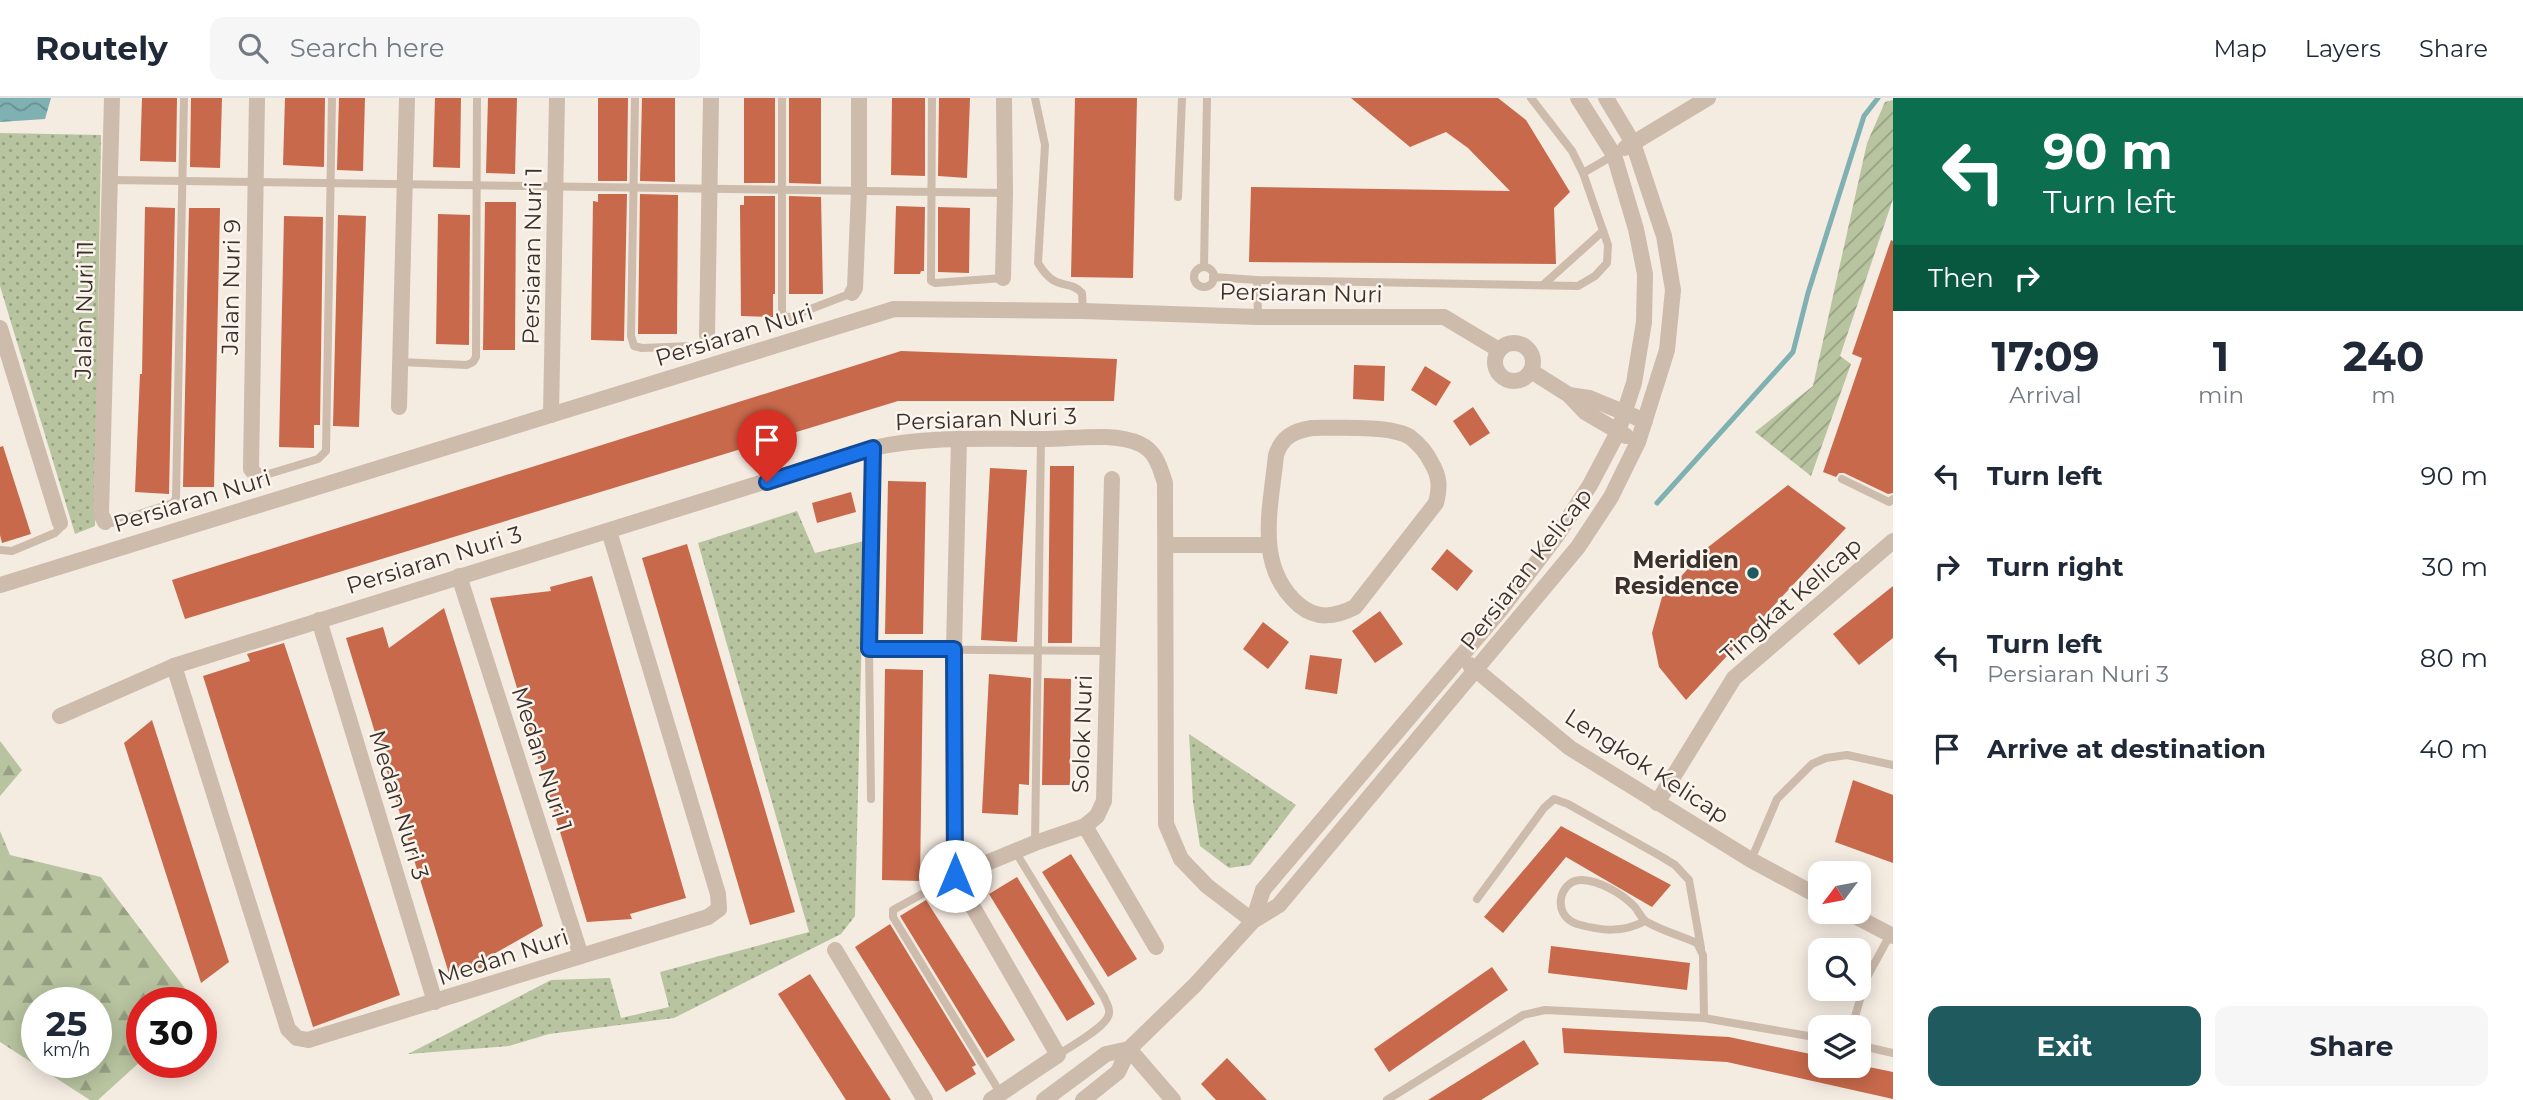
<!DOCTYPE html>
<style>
:root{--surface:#fff;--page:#f6f6f7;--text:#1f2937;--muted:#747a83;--line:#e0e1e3;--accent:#1f5a5e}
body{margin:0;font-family:Montserrat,sans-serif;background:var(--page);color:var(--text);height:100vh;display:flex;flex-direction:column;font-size:26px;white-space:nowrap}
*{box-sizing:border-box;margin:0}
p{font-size:23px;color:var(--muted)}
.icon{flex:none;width:38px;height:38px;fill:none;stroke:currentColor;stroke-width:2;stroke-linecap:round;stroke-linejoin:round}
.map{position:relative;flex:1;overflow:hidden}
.sheet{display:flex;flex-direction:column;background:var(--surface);width:630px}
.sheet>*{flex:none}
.hud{background:#0b6e4f;color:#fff;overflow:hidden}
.needle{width:46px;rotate:238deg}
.controls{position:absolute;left:1808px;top:763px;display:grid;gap:14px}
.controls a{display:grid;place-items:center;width:63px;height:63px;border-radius:14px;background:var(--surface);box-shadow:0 4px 18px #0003;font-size:35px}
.speed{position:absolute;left:21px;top:889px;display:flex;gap:14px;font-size:35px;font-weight:700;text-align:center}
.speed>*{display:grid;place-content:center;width:91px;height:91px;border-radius:50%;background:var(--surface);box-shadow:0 4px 18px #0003;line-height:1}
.speed small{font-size:18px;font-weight:400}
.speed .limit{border:10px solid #d22;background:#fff;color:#111}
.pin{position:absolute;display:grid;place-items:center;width:60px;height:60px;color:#fff;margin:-72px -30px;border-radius:50% 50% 50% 0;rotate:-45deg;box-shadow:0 0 7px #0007}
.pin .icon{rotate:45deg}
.me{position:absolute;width:77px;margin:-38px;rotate:0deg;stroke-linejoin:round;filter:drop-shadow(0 0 5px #0008)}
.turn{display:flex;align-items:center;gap:24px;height:147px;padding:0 35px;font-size:32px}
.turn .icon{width:91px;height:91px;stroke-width:2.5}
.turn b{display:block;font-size:49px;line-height:60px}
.then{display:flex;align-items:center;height:66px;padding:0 35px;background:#0003;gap:14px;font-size:26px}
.eta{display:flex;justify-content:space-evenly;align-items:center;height:119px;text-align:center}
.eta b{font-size:42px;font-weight:700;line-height:49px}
.button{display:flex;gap:14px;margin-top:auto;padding:14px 35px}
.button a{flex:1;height:80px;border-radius:14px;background:var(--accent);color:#fff;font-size:28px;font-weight:700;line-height:80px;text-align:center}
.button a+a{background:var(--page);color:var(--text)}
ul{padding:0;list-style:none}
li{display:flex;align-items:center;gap:21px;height:91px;padding:0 35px}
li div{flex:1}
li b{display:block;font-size:26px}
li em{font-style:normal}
header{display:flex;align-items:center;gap:42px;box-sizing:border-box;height:98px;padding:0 35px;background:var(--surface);border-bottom:2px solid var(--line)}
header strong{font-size:33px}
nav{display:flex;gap:38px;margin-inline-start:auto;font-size:24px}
.search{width:490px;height:63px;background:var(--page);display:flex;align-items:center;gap:18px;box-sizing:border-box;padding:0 24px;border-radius:14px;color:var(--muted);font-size:26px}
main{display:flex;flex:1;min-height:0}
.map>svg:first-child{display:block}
.forest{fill:url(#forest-firs);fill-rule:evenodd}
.park{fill:url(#park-dots)}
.garden{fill:url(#garden-furrows)}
.water{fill:url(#water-waves)}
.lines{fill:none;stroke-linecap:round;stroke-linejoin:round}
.stream{stroke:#7fb0b2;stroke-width:5}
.building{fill:#c8694b}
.lane{stroke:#cdbbac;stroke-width:8}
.street{stroke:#cdbbac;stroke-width:16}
.route-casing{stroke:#114b97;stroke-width:18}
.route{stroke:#1a73e8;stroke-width:12}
.poi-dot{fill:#1f5a5e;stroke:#fbf5ee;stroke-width:2.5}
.labels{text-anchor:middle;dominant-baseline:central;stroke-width:5;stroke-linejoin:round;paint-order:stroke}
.street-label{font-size:23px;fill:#3b302b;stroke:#fbf5ee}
.poi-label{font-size:23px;font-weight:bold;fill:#3b302b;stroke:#fbf5ee;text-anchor:end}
</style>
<header>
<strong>Routely</strong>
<div class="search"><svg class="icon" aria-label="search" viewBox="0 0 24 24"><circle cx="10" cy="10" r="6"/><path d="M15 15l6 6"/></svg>Search here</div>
<nav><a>Map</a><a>Layers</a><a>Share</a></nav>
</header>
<main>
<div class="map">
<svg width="1893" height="1002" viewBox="0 0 1893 1002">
<defs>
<pattern id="forest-firs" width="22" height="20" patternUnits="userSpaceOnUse" patternTransform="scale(1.75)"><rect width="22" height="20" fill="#b8c4a0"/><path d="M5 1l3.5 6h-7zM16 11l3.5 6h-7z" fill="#97a083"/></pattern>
<pattern id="park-dots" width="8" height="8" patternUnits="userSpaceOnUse" patternTransform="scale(1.75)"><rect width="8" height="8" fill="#b8c4a0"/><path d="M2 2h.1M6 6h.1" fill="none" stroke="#97a083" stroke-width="1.8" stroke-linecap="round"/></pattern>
<pattern id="garden-furrows" width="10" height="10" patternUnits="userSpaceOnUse" patternTransform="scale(1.75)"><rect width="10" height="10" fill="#b8c4a0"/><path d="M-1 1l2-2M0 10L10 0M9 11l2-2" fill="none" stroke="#97a083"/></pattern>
<pattern id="water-waves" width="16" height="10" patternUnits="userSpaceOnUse" patternTransform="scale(1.75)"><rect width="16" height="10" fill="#7fb0b2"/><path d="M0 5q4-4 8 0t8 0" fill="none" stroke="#699091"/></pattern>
</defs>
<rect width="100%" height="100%" fill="#f4ebe1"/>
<!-- forest -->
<g class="forest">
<path d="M0,643L22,672L0,698Z"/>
<path d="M0,733L10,757L101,779L196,905H142V962L98,1002H90L0,944ZM37,905H96V964H37Z"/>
</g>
<!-- park -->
<g class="park">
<path d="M0,35L101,37L95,428L75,436L0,188Z"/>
<path d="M797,413L815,455L864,443L855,818L841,836L674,920L549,936L509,948L408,956L551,882L610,880L621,920L669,909L660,874L809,834L698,445Z"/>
<path d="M1189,636L1296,707L1250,767L1229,770L1200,748L1193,704Z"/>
</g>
<!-- garden -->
<path class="garden" d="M1893,2V101L1840,258L1851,266L1811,378L1755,334L1813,288L1867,45L1885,4Z"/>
<!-- water -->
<path class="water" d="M0,0H51L45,21L0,24Z"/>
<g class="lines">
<!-- stream -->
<path class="stream" d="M1657,405L1793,254L1808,195L1864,18L1878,0"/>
</g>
<!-- building -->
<g class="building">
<path d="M142,0H177L176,64L140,63Z"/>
<path d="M191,0H222L220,70L190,69Z"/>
<path d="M285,0H325L324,69L283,67Z"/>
<path d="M339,0H365L363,73L337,72Z"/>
<path d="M435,0H461L460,70L433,69Z"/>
<path d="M488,0H517L515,76L486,75Z"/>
<path d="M598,0H628L627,83H598Z"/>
<path d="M642,0H675V84L640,83Z"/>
<rect x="744" y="0" width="31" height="85"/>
<path d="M789,0H821V86L789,85Z"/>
<path d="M892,0H925V78L891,77Z"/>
<path d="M939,0H970L967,80L938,78Z"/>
<path d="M1075,0H1137L1133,180L1071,179Z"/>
<path d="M1351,0H1498L1526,22L1570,94L1554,110L1556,166L1249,164L1251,89L1510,93L1468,50L1446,34L1410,49Z"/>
<path d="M598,96H627L624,243L591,242L593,103L598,104Z"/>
<path d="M640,96L678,97L677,236H638Z"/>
<path d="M744,98H775V196H773V219L741,218L740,107H744Z"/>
<path d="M789,98L821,99L823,196H789Z"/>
<path d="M485,104H516L515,252H483Z"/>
<path d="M896,108L925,109L924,173H921L920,176H894Z"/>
<path d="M145,109L175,110L169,396L135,394L140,276H142Z"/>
<path d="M938,109L970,110L969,175L938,174Z"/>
<path d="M189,110H220L214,389H183Z"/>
<path d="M438,116L470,117L469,247L436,246Z"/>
<path d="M338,117L366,118L359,329L333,328Z"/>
<path d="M284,118L323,119L320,327H314V350L279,349Z"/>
<path d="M1891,142L1893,143V395L1888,396L1844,375H1839L1836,379L1823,374L1862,260L1852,256Z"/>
<path d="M901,253L1117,261L1114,303H898L185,521L172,482Z"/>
<path d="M1354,267L1385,268L1384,303L1353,301Z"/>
<path d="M1425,268L1451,284L1436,308L1411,292Z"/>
<path d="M1473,309L1490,335L1470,348L1453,323Z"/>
<path d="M3,348L31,436L2,445L0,437V349Z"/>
<path d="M1050,368H1074L1072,545H1048Z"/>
<path d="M990,370L1027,372L1017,544L981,542Z"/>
<path d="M888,383L926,384L923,536H885Z"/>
<path d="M1788,387L1846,430L1686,602L1659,569L1652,535L1662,499L1707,450Z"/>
<path d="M851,394L856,414L817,425L812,405Z"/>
<path d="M687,446L795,814L750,827L642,460Z"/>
<path d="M1447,451L1473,473L1457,493L1431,471Z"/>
<path d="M592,478L686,800L630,816L632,821L587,824L490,500L551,493L550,489Z"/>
<path d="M1893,488V540L1859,567L1833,536Z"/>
<path d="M444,510L543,828L485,861L487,868L450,879L346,540L383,529L389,550Z"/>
<path d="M1380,513L1403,546L1375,565L1352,533Z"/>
<path d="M1263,524L1289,544L1268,571L1243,551Z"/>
<path d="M284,545L400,897L313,929L203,578L250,563L247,556Z"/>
<path d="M1310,557L1342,561L1337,596L1305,591Z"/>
<path d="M885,571L923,572L920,783L882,782Z"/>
<path d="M989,576L1031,580L1029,687L1019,686L1018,717L982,715Z"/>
<path d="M1044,580L1071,581L1070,687H1042Z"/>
<path d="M152,622L229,864L201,885L124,645Z"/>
<path d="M1853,682L1893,697V765L1835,744Z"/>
<path d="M1561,728L1671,787L1652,809L1566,759L1503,835L1484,819Z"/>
<path d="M1071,756L1137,861L1108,879L1042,774Z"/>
<path d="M1017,779L1095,906L1067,923L989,796Z"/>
<path d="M926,802L1015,942L987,960L900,818Z"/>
<path d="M890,826L976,967L972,969L976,976L946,994L855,849Z"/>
<path d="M1551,848L1690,865L1687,892L1548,875Z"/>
<path d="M1492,869L1508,892L1389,974L1374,951Z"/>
<path d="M810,876L891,1002H846L778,896Z"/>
<path d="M1562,930L1729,939L1820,958V968H1864L1893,974V1001L1727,964L1564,955Z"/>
<path d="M1524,942L1539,966L1481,1002H1428Z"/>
<path d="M1227,960L1267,1002H1216L1201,986Z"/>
</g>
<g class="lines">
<!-- lane -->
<g class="lane">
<path d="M635,0L631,238L634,248L642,250L693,248L701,246L707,238"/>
<path d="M782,0V214L785,219H790L852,195"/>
<path d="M932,0L931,183L935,185L1003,180"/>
<path d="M1035,0L1045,47L1038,165C1056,195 1068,180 1082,195L1083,213"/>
<path d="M1583,75L1614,57"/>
<path d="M110,82L1005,95"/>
<path d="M1178,99L1182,0"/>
<path d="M1204,169L1207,0"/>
<circle cx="1204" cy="179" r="10"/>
<path d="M1213,179L1257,182L1578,188L1595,178L1607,165L1608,147L1583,75L1572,53L1531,0"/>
<path d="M1257,182L1258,219"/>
<path d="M1543,187L1603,133"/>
<path d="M400,264L467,267L473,264L476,259L477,0"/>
<path d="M256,377L262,378L318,361L326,353L332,0"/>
<path d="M1842,381L1889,404L1893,401"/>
<path d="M105,424L112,425L173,405L176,400L184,0"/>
<path d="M0,452L12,453L55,435L59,431L60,425"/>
<path d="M869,551L1108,553"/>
<path d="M871,701L869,551L873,350"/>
<path d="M1035,745L1041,341"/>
<path d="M1015,753L1104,899C1106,904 1110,910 1109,915C1109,928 1069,949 1058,957"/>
<path d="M1751,762L1777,701L1812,666L1826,660L1847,657L1893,667"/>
<path d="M955,778L893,812V819L1001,996"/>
<path d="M1477,801L1544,710L1554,701L1568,706L1662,759L1675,767L1689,782L1701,850"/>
<path d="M1645,823C1623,835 1601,833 1577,826C1550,817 1560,781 1582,782C1600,783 1621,795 1634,808C1639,813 1641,821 1647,824C1663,833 1681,838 1697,845L1703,857L1704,920"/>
<path d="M1852,929L1866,881L1890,837"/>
<path d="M1858,947L1893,955"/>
<path d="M1387,1002L1523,917L1545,912L1704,920L1820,940"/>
</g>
<!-- street -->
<g class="street">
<path d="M1625,50L1708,0"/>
<path d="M1003,180L1005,95L1004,0"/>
<path d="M852,195L855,190L859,93V0"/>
<path d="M0,230L60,425"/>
<path d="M707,238L711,0"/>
<circle cx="1514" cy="264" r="19"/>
<path d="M1531,273L1569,297L1585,314L1626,338"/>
<path d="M1569,297L1589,300L1645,323"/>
<path d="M399,309L407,0"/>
<path d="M551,317L557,0"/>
<path d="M1312,330C1335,330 1392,327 1410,339C1419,346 1426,354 1431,364C1440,379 1440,389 1436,405L1355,509C1335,519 1317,522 1299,507C1254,468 1271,410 1276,357C1282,339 1293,333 1312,330Z"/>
<path d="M959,340L954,551L955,778L1058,957L991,1002"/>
<path d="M256,377L251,371L257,0"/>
<path d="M105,424L101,416L112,0"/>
<path d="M1167,447H1268"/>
<path d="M459,478L581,858"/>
<path d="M0,487L894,211L1083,213L1258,219H1444L1499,252"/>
<path d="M319,522L435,904"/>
<path d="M1470,567L1570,650L1751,762L1820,799"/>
<path d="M174,568L288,931L297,940L308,942L708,819L719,811L718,796L609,433"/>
<path d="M60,618L174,568L873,350C928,338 982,341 1038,341C1068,342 1112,333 1140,346C1156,353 1160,370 1165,385L1166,726L1181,761L1207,788L1253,823"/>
<path d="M1657,705L1734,580L1893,443"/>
<path d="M1085,728L1156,849"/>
<path d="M955,778L1035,745L1085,728L1097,718L1104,703L1112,381"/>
<path d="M1847,814L1893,838"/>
<path d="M1253,823L1263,792L1502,510L1558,436L1590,387L1618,334L1634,285L1644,224L1645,176L1636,131L1614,57L1578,0"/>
<path d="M835,852L925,1002"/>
<path d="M1129,951L1173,1002"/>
<path d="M1044,1002L1106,956L1129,951"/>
<path d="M1083,1002L1118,974L1129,951L1195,887L1253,823L1279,807L1578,449L1611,399L1638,344L1667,252L1673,192L1664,138L1633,45L1606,0"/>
</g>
</g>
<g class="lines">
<!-- route casing -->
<g class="route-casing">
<path id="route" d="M767,384L873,350L869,551H954L955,778"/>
</g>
<!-- route -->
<use href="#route" class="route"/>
</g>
<!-- markers -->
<circle class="poi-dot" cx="1753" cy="475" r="7"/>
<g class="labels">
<!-- street labels -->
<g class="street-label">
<text transform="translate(532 158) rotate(-89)">Persiaran Nuri 1</text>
<text transform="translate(231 189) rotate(-89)">Jalan Nuri 9</text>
<text transform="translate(1301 195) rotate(1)">Persiaran Nuri</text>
<text transform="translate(84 212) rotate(-89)">Jalan Nuri 11</text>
<text transform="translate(734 237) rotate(-17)">Persiaran Nuri</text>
<text transform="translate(986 321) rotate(-2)">Persiaran Nuri 3</text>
<text transform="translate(192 403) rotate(-17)">Persiaran Nuri</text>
<text transform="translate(434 462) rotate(-17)">Persiaran Nuri 3</text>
<text transform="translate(1526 471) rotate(-52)">Persiaran Kelicap</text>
<text transform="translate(1791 502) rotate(-41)">Tingkat Kelicap</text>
<text transform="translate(1082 636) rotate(-88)">Solok Nuri</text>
<text transform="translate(542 661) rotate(72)">Medan Nuri 1</text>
<text transform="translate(1647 668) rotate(33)">Lengkok Kelicap</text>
<text transform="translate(399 707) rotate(73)">Medan Nuri 3</text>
<text transform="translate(503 859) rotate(-18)">Medan Nuri</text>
</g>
<!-- poi labels -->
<g class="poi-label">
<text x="1739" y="462">Meridien<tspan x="1739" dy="26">Residence</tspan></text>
</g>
</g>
</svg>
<div class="controls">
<a><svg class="needle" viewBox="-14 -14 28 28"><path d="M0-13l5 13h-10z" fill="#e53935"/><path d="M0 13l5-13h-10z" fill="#747a83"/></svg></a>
<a><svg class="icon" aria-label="search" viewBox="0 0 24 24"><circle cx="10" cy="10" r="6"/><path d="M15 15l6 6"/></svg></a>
<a><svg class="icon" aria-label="layers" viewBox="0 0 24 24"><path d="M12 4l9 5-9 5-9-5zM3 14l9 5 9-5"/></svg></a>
</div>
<div class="speed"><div>25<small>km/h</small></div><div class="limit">30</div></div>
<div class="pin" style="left:767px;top:384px;background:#d93025"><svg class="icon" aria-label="arrive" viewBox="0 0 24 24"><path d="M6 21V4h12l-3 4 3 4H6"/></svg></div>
<svg class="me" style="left:955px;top:778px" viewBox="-20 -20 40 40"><circle r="19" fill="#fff"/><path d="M0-13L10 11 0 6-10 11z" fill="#1a73e8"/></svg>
</div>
<section class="sheet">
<div class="hud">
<div class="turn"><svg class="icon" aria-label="left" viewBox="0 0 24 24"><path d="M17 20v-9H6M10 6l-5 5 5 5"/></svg><div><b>90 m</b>Turn left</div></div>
<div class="then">Then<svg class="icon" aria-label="right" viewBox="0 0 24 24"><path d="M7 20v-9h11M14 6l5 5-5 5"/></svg></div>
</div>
<div class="eta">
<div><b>17:09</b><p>Arrival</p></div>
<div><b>1</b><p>min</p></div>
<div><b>240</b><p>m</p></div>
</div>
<ul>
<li><svg class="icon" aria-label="left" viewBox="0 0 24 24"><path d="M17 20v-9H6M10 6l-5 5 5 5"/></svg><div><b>Turn left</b></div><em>90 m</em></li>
<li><svg class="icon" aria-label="right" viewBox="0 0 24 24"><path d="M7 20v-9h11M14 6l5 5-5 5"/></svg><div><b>Turn right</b></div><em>30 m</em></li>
<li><svg class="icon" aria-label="left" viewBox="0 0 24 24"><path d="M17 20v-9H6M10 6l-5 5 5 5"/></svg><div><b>Turn left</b><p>Persiaran Nuri 3</p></div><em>80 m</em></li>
<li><svg class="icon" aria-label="arrive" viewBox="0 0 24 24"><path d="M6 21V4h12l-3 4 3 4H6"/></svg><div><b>Arrive at destination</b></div><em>40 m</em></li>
</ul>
<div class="button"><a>Exit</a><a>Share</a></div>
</section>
</main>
